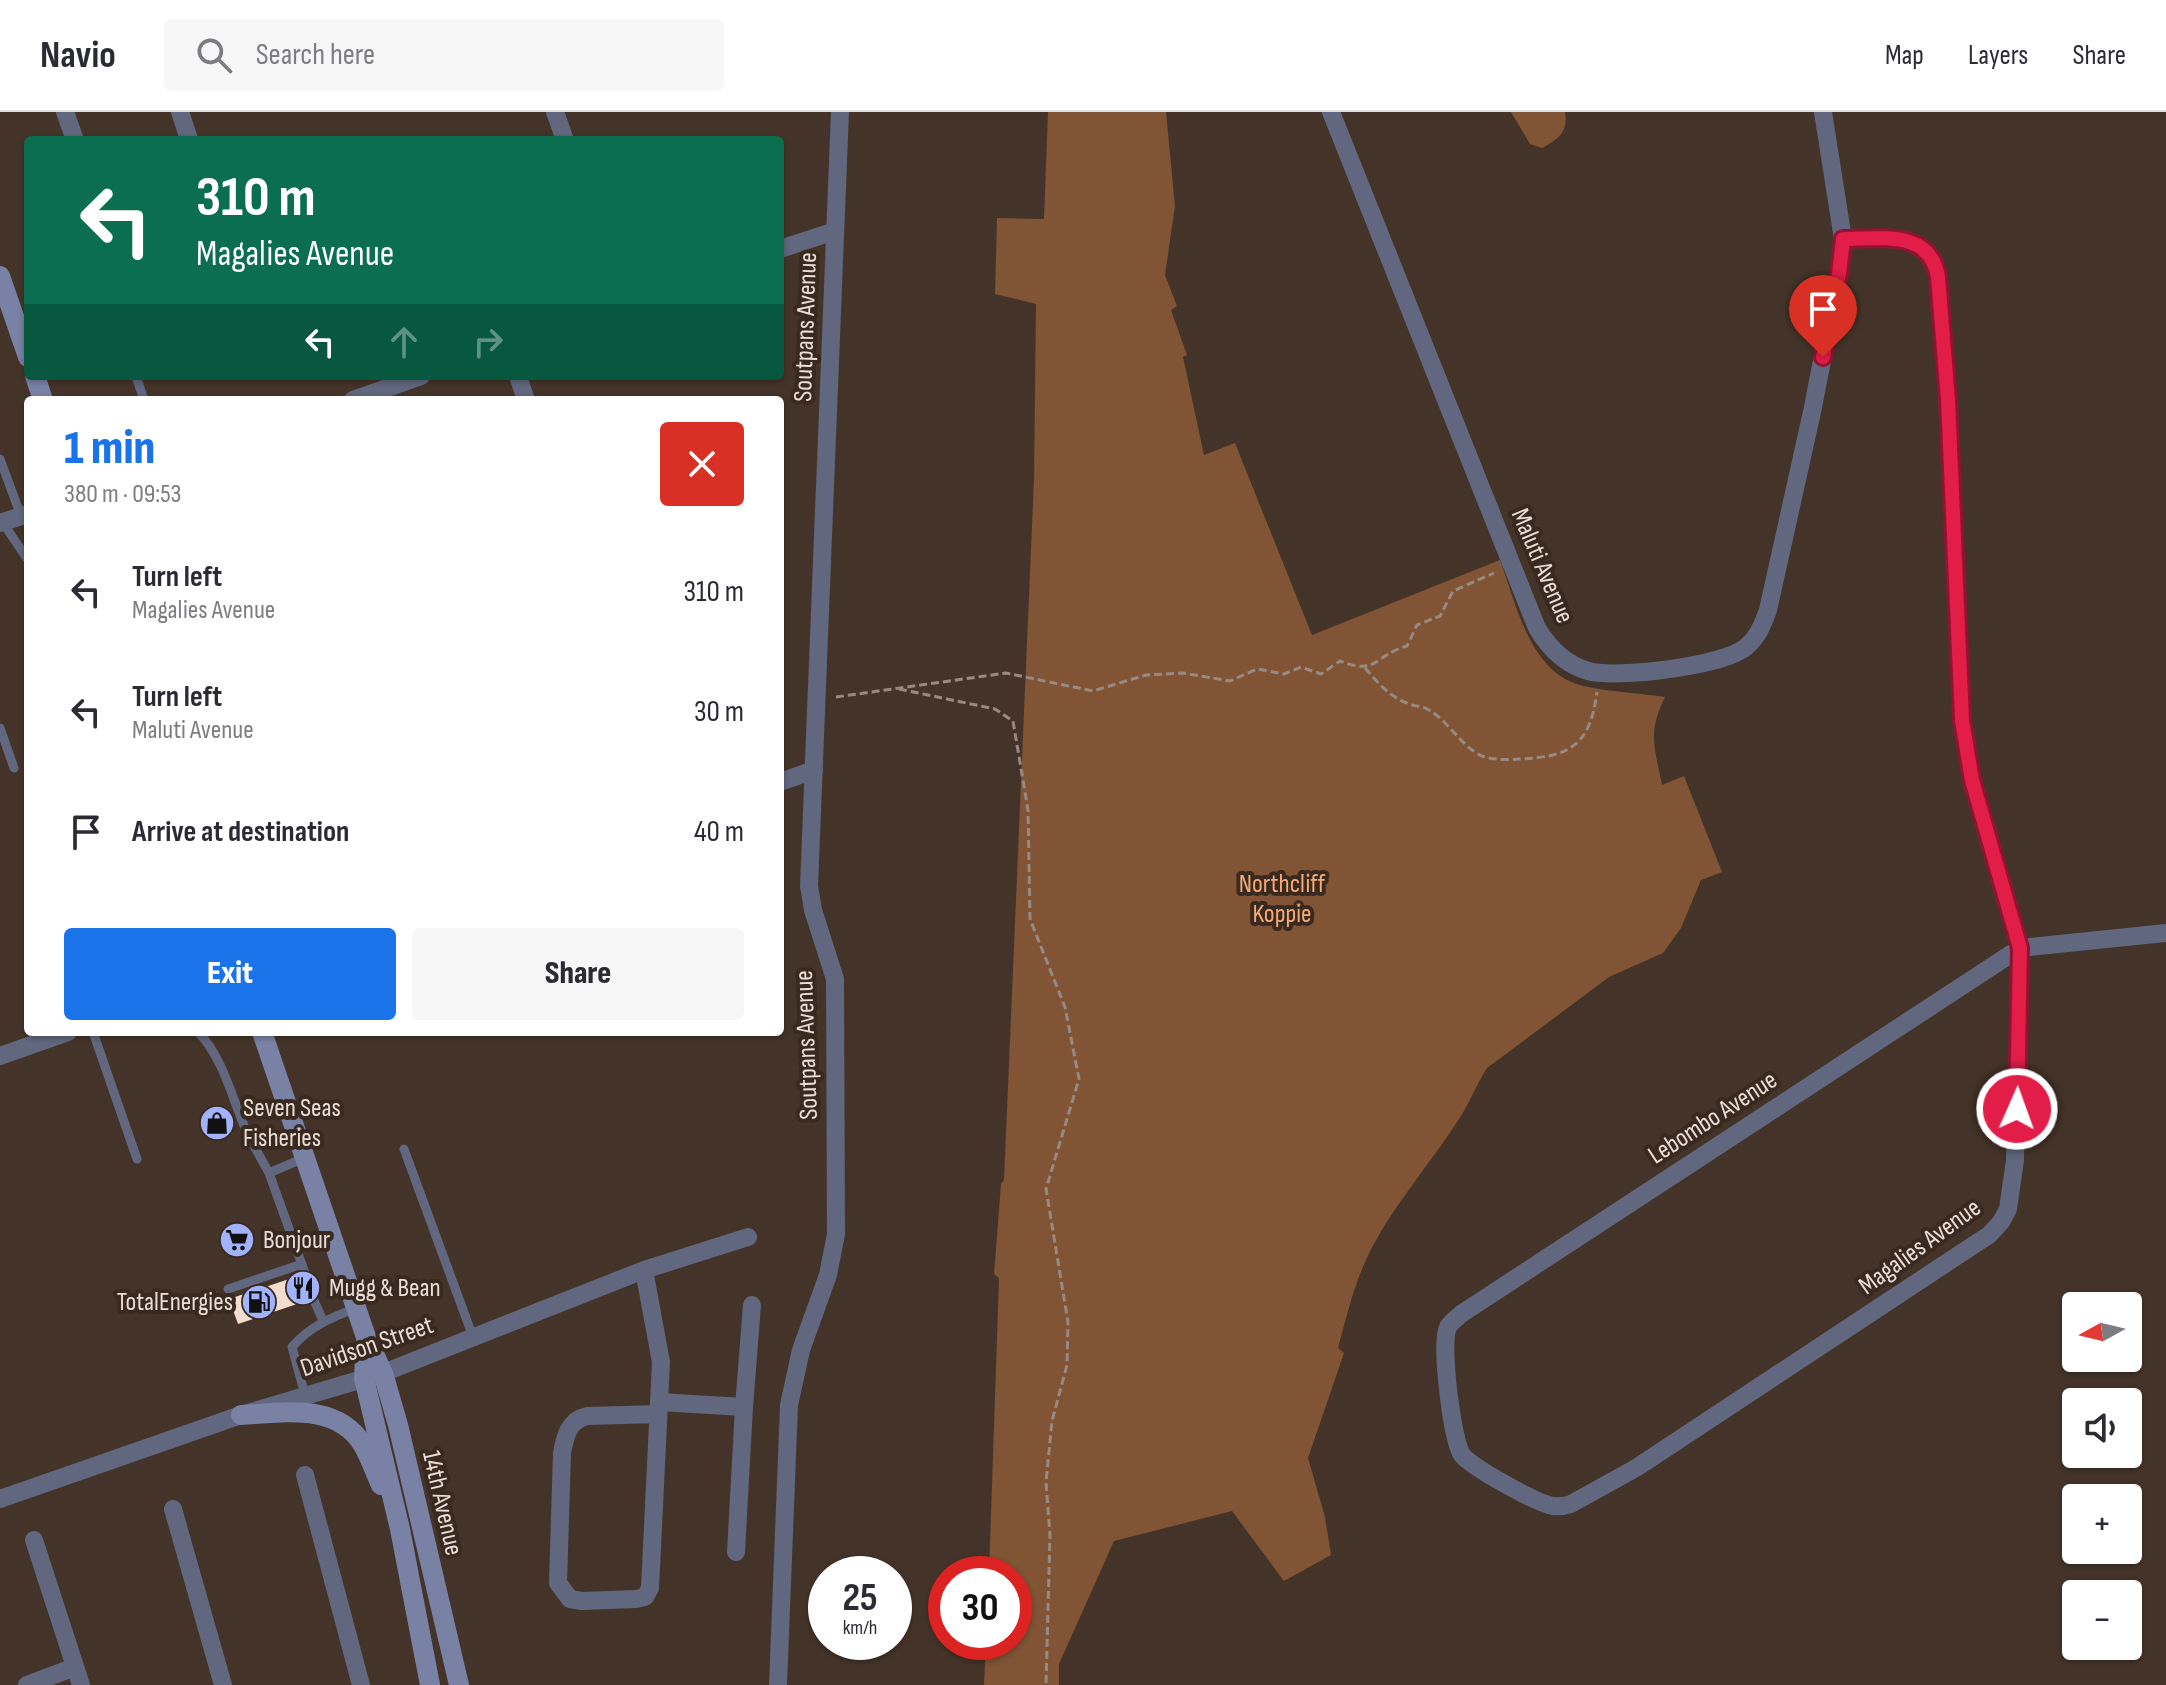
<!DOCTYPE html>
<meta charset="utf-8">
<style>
:root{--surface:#fff;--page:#f7f7f7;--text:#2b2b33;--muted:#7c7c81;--line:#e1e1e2;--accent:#1a73e8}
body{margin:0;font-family:"Sofia Sans Condensed",sans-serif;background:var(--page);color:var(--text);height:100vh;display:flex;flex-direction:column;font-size:30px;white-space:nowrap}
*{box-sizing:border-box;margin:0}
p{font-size:26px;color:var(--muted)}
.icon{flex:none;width:44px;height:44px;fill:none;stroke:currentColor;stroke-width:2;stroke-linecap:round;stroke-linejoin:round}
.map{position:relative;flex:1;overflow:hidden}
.panel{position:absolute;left:24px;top:284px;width:760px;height:640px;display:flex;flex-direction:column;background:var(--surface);border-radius:8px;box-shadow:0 2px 6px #0004}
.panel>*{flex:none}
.banner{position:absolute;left:24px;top:24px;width:760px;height:244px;border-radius:8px;box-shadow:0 2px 6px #0004;background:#0b6e4f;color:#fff;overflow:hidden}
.needle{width:52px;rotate:262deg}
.fabs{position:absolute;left:2062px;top:1180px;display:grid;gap:16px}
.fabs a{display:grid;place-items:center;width:80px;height:80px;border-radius:8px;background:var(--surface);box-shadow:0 2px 6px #0004;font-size:40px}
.speed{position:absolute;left:808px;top:1444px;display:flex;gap:16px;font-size:40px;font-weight:700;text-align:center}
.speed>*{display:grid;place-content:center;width:104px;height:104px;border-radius:50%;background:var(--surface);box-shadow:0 2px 6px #0004;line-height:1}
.speed small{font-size:20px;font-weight:400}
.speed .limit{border:12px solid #d22;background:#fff;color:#111}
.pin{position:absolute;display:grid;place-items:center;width:68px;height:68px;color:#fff;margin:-82px -34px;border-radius:50% 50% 50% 0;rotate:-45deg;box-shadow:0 0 8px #0007}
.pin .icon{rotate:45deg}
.me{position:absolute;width:88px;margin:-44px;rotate:2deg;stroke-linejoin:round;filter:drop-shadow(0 0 6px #0008)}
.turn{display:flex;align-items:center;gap:28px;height:168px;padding:0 40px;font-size:36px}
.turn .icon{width:104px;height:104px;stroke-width:2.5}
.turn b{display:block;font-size:56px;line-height:68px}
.lanes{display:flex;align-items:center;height:76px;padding:0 40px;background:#0003;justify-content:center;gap:40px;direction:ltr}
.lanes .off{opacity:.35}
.round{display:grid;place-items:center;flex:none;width:84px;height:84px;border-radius:8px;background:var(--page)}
.headline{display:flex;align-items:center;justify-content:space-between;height:136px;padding:0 40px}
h1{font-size:48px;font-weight:800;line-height:60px;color:var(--accent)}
.cta{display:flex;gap:16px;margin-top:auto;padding:16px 40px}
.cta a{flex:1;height:92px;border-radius:8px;background:var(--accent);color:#fff;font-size:32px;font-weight:800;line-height:92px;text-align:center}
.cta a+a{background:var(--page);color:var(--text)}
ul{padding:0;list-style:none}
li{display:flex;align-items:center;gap:24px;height:120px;padding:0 40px}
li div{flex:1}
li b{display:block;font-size:30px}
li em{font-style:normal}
header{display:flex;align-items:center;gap:48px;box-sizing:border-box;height:112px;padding:0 40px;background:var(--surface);border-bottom:2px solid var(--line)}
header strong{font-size:38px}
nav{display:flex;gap:44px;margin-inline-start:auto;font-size:28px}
.search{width:560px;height:72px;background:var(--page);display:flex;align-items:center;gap:20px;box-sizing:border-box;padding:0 28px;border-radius:8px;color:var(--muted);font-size:30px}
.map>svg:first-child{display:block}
.green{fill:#805435}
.building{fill:#f3ddcf}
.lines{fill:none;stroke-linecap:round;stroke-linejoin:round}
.path{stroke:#988a81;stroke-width:3;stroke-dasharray:8 4;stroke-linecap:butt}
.service{stroke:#61677e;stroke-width:9}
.minor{stroke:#61677e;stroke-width:18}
.secondary{stroke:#7981a5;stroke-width:20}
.route-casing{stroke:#92132f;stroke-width:20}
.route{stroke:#e11d48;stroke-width:14}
.labels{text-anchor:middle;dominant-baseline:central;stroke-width:8;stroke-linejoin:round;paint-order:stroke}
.street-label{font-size:26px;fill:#eadfd8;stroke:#39291e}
.park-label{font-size:26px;fill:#f7ab77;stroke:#39291e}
.poi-label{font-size:26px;fill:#eadfd8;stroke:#39291e;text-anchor:start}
</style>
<header>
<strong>Navio</strong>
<div class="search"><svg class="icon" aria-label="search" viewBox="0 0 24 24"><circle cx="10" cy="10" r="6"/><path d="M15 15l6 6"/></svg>Search here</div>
<nav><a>Map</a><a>Layers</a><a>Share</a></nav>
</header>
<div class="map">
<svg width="2166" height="1573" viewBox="0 0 2166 1573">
<rect width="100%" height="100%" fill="#443328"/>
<!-- green -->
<g class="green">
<path d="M1048,0H1166L1175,94L1165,163L1177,194L1171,198L1187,243L1183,245L1204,343L1235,331L1312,523L1500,448C1515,488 1528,554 1574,571C1595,579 1640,581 1665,585C1647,621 1655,636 1662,673L1684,664L1722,760L1701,768L1681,816L1663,841L1609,865L1487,956C1478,970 1472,985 1464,999C1433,1050 1391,1094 1366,1148C1353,1176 1346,1207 1338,1236L1344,1241L1308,1346L1325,1405L1331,1443L1284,1469L1232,1399L1114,1429L1059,1552V1573H984L986,1530H1014V1462H989L999,1166L994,1162L1001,1072L1004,1068L1034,367L1036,192L995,182L997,106L1044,107Z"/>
<path d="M1511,0H1565C1568,20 1559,27 1542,36L1530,32Z"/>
</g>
<!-- building -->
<path class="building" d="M298,1164L304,1168L311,1164L317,1180L308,1181L306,1189L238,1212L229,1187Z"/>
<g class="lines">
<!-- path -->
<g class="path">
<path d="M1365,556C1377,570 1390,585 1407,591C1413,594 1420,594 1425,596C1447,606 1460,634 1482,644C1492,648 1509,648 1519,647C1571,645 1590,633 1597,580"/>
<path d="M899,577L995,597L1013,609L1028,698L1030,807L1065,895L1079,967L1046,1077L1068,1210L1067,1253L1052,1309L1046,1370L1050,1423L1046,1573"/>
<path d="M836,585L1006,561L1093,579L1146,563L1183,561L1230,569L1257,557L1284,562L1301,555L1321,562L1340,549C1378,564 1374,543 1407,534L1417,513L1440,504L1453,479L1494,461"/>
</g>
<!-- service -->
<g class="service">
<path d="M136,264L144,288"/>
<path d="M0,347L21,404"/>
<path d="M3,411L28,448"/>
<path d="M0,616L14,656"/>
<path d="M93,920L137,1047"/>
<path d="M198,920C222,944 232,985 245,1016C252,1032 261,1046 269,1061"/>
<path d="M404,1037L473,1225"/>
<path d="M304,1046L269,1061L305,1161"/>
<path d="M296,1133L330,1122"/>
<path d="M228,1177L302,1152"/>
<path d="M313,1186L323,1209"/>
<path d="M305,1283L292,1235C310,1214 332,1205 357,1196"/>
</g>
<!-- minor -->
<g class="minor">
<path d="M65,0L75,28"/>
<path d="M180,0L189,27"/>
<path d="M555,0L565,28"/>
<path d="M1331,0L1537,516C1549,536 1564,552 1588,559C1616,567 1724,554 1746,535C1758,525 1763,512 1768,498L1812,300L1839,162L1843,127L1823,0"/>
<path d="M1843,127C1881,127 1930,117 1938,165L1948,288L1962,608L1972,668L2020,836L2015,1048L2008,1097L2001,1110L1989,1123L1963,1140L1636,1356L1571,1392C1565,1394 1560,1395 1553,1394C1536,1391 1473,1356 1462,1343C1452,1328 1440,1231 1448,1215C1451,1210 1457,1206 1461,1202L2020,836L2166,821"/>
<path d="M780,137L835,119"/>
<path d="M518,264L526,288"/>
<path d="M353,288L421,264"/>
<path d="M0,411L28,402"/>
<path d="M780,670L814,658"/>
<path d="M0,944L68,920"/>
<path d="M644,1158L661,1250L650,1476L645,1485L636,1487L582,1489L570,1487L558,1471L562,1341C565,1324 569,1308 587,1304L658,1302"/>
<path d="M659,1290L744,1295L736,1440"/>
<path d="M744,1295L752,1193"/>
<path d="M305,1363L361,1573"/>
<path d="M0,1387L241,1303L383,1261L644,1158L748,1125"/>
<path d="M173,1397L223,1573"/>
<path d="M34,1428L81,1573"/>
<path d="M27,1573L75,1555"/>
<path d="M778,1573L789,1293L801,1238L828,1163L836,1122L835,867L813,798L809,774L840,0"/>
</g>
<!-- secondary -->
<g class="secondary">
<path d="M0,164L28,245"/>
<path d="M35,264L43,288"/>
<path d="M262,920L366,1225L383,1261L398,1313L459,1573"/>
<path d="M366,1229L364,1266L400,1417L430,1573"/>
<path d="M241,1303C282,1301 337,1290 363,1333C370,1345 375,1360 381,1373"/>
</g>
</g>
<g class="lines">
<!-- route casing -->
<g class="route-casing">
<path id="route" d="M1823,245L1839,162L1843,127C1881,127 1930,117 1938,165L1948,288L1962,608L1972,668L2020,836L2017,997"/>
</g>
<!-- route -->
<use href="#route" class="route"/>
</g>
<!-- icons -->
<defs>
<g id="shop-disc" transform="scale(1.8)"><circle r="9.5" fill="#a2b2fd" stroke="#39291e"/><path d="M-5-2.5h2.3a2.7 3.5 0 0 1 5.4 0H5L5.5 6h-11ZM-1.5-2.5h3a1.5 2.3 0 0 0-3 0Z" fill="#111"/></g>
<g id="supermarket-disc" transform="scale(1.8)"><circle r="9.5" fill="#a2b2fd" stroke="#39291e"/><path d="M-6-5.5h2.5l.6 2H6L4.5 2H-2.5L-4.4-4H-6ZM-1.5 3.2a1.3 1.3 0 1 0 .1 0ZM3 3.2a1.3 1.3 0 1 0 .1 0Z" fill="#111"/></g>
<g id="restaurant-disc" transform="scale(1.8)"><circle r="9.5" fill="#a2b2fd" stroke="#39291e"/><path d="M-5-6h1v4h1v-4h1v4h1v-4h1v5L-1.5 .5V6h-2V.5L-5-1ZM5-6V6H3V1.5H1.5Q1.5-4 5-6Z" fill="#111"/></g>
<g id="fuel-disc" transform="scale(1.8)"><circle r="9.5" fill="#a2b2fd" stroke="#39291e"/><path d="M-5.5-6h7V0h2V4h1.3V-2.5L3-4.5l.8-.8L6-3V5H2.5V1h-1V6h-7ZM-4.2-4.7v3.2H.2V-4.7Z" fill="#111"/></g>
</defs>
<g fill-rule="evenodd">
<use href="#shop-disc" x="217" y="1011"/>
<use href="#supermarket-disc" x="237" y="1128"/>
<use href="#restaurant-disc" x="303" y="1176"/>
<use href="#fuel-disc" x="259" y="1190"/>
</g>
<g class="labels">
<!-- street labels -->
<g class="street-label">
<text transform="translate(806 215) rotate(-88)">Soutpans Avenue</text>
<text transform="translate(1542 454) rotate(67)">Maluti Avenue</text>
<text transform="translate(807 933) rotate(-92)">Soutpans Avenue</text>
<text transform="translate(1713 1006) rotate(-33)">Lebombo Avenue</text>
<text transform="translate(1920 1135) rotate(-36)">Magalies Avenue</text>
<text transform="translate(367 1235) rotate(-19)">Davidson Street</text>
<text transform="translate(442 1391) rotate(77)">14th Avenue</text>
</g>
<!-- park labels -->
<g class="park-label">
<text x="1282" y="772">Northcliff<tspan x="1282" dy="30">Koppie</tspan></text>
</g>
<!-- poi labels -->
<g class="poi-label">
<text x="243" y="996">Seven Seas<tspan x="243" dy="30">Fisheries</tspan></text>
<text x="263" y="1128">Bonjour</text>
<text x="329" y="1176">Mugg &amp; Bean</text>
<text x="233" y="1190" text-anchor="end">TotalEnergies</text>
</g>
</g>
</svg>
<div class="fabs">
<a><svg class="needle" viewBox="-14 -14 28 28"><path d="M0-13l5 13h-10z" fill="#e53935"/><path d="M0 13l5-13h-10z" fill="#7c7c81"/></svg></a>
<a><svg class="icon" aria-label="sound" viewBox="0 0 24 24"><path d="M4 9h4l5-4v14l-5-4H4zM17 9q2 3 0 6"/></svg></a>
<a>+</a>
<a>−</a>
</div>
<div class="speed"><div>25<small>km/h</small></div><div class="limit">30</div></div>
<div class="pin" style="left:1823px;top:245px;background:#d93025"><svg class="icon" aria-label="arrive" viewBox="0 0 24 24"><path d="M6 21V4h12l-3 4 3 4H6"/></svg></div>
<svg class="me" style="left:2017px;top:997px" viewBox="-20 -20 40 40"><circle r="17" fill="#e11d48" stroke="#fff" stroke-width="3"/><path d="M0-11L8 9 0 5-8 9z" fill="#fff"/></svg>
<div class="banner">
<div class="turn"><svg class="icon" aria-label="left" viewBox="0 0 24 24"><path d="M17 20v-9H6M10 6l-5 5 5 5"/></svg><div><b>310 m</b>Magalies Avenue</div></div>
<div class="lanes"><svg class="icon" aria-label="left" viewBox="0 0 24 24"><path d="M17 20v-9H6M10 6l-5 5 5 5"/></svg><svg class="icon off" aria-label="ahead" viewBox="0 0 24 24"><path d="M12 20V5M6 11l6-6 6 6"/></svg><svg class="icon off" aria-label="right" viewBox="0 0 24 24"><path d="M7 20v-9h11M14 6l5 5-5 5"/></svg></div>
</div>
<section class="panel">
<div class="headline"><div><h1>1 min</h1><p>380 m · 09:53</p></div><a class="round" style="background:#d93025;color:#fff"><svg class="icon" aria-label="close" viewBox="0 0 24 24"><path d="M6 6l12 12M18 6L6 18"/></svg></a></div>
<ul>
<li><svg class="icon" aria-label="left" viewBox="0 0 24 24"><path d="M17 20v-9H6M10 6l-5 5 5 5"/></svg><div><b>Turn left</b><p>Magalies Avenue</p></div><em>310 m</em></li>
<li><svg class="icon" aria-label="left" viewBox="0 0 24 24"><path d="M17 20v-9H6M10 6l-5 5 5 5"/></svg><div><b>Turn left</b><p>Maluti Avenue</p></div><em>30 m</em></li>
<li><svg class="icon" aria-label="arrive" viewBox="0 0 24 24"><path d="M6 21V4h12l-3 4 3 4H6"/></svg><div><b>Arrive at destination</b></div><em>40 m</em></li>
</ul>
<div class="cta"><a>Exit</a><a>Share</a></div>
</section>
</div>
